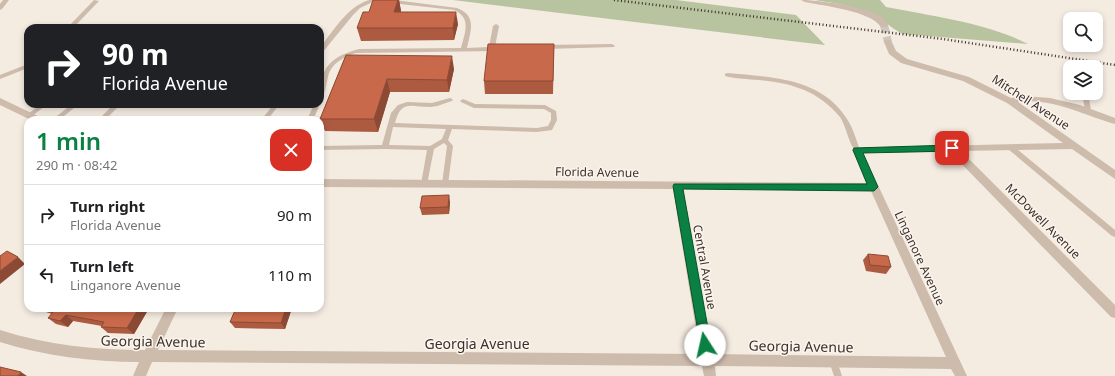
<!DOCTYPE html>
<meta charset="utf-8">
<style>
:root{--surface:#fff;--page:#f2f2f2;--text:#202124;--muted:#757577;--line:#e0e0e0;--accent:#0b8043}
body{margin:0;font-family:"Noto Sans",sans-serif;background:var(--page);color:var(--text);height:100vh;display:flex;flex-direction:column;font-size:15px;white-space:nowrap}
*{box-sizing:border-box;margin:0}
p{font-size:13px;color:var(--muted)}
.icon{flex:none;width:22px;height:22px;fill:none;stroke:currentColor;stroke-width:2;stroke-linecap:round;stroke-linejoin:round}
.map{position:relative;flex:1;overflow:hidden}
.side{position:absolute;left:24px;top:116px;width:300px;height:196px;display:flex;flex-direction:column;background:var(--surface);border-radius:12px;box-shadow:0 2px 6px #0003}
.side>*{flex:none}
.banner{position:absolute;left:24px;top:24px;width:300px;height:84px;border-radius:12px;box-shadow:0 2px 6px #0003;background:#202124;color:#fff;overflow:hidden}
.fabs{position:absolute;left:1063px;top:12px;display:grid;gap:8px}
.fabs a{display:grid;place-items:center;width:40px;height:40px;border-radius:8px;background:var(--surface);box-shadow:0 2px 6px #0003;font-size:20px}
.pin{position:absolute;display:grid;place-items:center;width:34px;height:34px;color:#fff;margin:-17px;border-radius:8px;box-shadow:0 2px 6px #0006}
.me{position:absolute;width:44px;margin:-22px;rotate:350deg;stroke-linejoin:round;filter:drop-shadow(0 0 3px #0008)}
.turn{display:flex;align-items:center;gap:14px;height:84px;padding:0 12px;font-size:18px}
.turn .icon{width:52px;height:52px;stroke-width:2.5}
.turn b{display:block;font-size:28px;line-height:34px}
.round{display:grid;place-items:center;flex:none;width:42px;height:42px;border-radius:12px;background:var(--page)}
.head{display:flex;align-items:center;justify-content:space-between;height:68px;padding:0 12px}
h1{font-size:24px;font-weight:600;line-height:30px;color:var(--accent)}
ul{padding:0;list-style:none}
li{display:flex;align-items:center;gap:12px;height:60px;padding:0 12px;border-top:1px solid var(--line)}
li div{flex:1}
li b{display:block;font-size:15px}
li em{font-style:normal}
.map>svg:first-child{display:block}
.green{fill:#b8c4a0}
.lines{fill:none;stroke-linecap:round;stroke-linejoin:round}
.minor-tunnel{stroke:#cfc6bd;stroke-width:8;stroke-dasharray:8 4;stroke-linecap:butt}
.service{fill:#cdbbac;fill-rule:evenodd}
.minor{fill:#cdbbac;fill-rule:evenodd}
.rail{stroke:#3b302b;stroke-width:2.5;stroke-dasharray:1 2.5;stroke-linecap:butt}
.wall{fill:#ac5a40}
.shaded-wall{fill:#8c4a34}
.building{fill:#c8694b;stroke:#8c4a34}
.route{fill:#0b8043;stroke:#07532c}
.labels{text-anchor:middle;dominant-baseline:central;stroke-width:3;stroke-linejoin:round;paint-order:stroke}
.street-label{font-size:12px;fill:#3b302b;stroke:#fbf5ee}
.near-street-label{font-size:14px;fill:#3b302b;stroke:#fbf5ee}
</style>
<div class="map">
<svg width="1115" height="376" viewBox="0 0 1115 376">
<rect width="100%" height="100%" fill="#f4ebe1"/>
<!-- green -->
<g class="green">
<path d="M453,0H676L796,15L825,45Z"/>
<path d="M815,0H880L886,7C932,16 987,23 1028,44L903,34C891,29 883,18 870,13C853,6 833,3 815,0Z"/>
</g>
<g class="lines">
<!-- minor-tunnel -->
<path class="minor-tunnel" d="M884,25L888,42"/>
<!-- service -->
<g class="service">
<path d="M3,0H9L2,9L0,10V4Z"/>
<path d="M94,0L99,1L73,28H67Z"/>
<path d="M369,0H377L360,8L353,15L322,53L320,54V48C333,31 347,7 369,0Z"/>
<path d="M379,0H394L457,8C477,16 471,30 467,48L489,47L493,26L496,24L499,26L495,47L499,49L496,51L356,53C344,57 331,63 328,77C326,84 326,91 322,98L320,99C320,68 329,57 359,49L461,48C465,33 472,18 454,10L382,2Z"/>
<path d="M612,44L615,46L614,47L545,49L542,47L545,45Z"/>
<path d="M28,64V68L0,79V75Z"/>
<path d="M727,73C770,77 821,77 847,119C853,128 856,139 860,150L859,152H857C850,149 846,125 840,117C818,91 792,83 759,80C748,79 736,79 725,76V74Z"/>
<path d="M1082,93H1088L1091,110L1090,111H1086L1085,110Z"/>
<path d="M450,98L452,99L453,100L452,101C445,103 437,107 430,107C411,107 401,99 395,123L537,128L548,126L551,120V113L544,109L474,108L461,102L460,101L463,99L475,104L545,105L556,111L557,120L552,130L537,132L452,129L448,140L453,146L448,184L445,187L442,184L447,146L444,143L434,149L427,184L424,187L421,184L427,150L385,149L320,150V146L382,145L391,113L398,105L407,102L432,103ZM393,127L446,129L442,139L430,146L389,145Z"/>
<path d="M41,104H48L32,116H28L27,115L28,114Z"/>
<path d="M72,104H79L59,120H52Z"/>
<path d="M114,104H121L105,120H98Z"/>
<path d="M274,104H280L267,120H261Z"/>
<path d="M314,104H320L313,120H307Z"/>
<path d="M1008,145H1012L1115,230V237L1112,236L1008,149L1007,147Z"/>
<path d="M833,357L836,358L842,376H834L829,361L830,358Z"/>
</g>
<!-- minor -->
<g class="minor">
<path d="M801,0C819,0 866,7 880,16C884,18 886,21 888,25L887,27H881C871,11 824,6 805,2Z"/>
<path d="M885,40H891L896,51L907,59L969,77L1011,98L1023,96L1050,98L1080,105L1115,118V124C1083,115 1052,97 1018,102L1115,170V179L1072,149L961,151L1115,305V318L1111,317L950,152L863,153L967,376H955L951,369L715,366L716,376H704L702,366L152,362L146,376H133L139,362C92,362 45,356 0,342V330C47,345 96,350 145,350L166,308H178L158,350L700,354L673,189L320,187V179L867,183L852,150L854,148L1063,143L1007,103L963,81L901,63L889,54L884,42ZM683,189L871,191L946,357L712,354Z"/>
<path d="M0,98L42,118L44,120H31L0,105Z"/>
</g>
<!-- rail -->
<path class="rail" d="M614,0L943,39L1115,65"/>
</g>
<!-- wall -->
<g class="wall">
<path d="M398,0H399L401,11V12L458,24L454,40L361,41L357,28L369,12Z"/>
<path d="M554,44L553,94H485L484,81Z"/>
<path d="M346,55L454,69L449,92H390L378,132L325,131L320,119Z"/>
<path d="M450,202L449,214L422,215L420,208Z"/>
<path d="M868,254L891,267L886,274L866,271L863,260Z"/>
<path d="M34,308H108L107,309L123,310L125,308H146L148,310L134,334L108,333L101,327L102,326L73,321L68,327L56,324L48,318L52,314Z"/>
<path d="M236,308H292L285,329L235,328L230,322Z"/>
</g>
<!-- shaded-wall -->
<g class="shaded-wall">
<path d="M398,0H399L401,11L397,24L394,12Z"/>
<path d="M456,12L458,24L454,40L453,28Z"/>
<path d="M452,56L454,69L449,92L447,80Z"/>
<path d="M387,79L390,92L378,132L374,119Z"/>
<path d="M449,195L450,202L449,214L448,207Z"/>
<path d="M18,257L25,264L0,284V271Z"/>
<path d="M96,308H108L103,315L96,309Z"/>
<path d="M139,308H146L148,310L134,334L127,328Z"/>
<path d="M286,308H292L285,329L281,323Z"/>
<path d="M66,315L73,321L68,327L60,321Z"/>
<path d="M21,372L27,376H18Z"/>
</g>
<!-- building -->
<g class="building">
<path d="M373,0H398L394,12H456L453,28H357L363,12H369Z"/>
<path d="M488,44H554L553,81H484Z"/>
<path d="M346,55L452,56L447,80L387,79L374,119H320Z"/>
<path d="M449,195L448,207L420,208L422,196Z"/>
<path d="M7,251L18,257L0,271V256Z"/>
<path d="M868,254L888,256L891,267L870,265Z"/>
<path d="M44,308H96V309L123,310L125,308H139L127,328L101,327L104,322L66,315L60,321L48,318L54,311Z"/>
<path d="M236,308H286L281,323L230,322Z"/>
<path d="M0,367L21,372L18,376H0Z"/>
</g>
<!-- route -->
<path class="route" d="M952,145L957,148L952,151L863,153L878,187L874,191L683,189L711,345L709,349L705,350L701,349L673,186L674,184H867L853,150L854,148Z"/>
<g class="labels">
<!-- street labels -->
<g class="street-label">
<text transform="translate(1031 102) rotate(33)">Mitchell Avenue</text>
<text transform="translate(597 172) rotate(1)">Florida Avenue</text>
<text transform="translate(1043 221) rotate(45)">McDowell Avenue</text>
<text transform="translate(920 258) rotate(65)">Linganore Avenue</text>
<text transform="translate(705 267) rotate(80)">Central Avenue</text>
</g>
<!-- near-street labels -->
<g class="near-street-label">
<text transform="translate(153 341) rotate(1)">Georgia Avenue</text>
<text x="477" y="343">Georgia Avenue</text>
<text transform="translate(801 346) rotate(1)">Georgia Avenue</text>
</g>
</g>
</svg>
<div class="fabs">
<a><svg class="icon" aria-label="search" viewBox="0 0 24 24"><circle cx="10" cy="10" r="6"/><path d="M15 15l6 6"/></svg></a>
<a><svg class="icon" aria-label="layers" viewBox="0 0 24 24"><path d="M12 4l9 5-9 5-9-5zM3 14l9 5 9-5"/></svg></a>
</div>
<div class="pin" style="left:952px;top:148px;background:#d93025"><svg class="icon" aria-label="arrive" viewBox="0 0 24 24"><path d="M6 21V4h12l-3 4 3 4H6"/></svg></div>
<svg class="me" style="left:705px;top:345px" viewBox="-20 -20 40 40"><circle r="19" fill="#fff"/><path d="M0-13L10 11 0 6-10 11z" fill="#0b8043"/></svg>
<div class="banner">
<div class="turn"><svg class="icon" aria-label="right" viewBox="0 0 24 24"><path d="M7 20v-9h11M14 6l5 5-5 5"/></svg><div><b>90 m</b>Florida Avenue</div></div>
</div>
<section class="side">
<div class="head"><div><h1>1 min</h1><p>290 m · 08:42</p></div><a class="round" style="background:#d93025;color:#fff"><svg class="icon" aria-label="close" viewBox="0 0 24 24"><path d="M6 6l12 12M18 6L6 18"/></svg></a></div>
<ul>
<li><svg class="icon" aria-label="right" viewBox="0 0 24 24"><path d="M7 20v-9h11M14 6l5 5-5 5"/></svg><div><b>Turn right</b><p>Florida Avenue</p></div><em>90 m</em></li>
<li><svg class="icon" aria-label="left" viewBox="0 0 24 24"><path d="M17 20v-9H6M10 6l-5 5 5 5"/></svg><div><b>Turn left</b><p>Linganore Avenue</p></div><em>110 m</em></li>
</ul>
</section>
</div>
